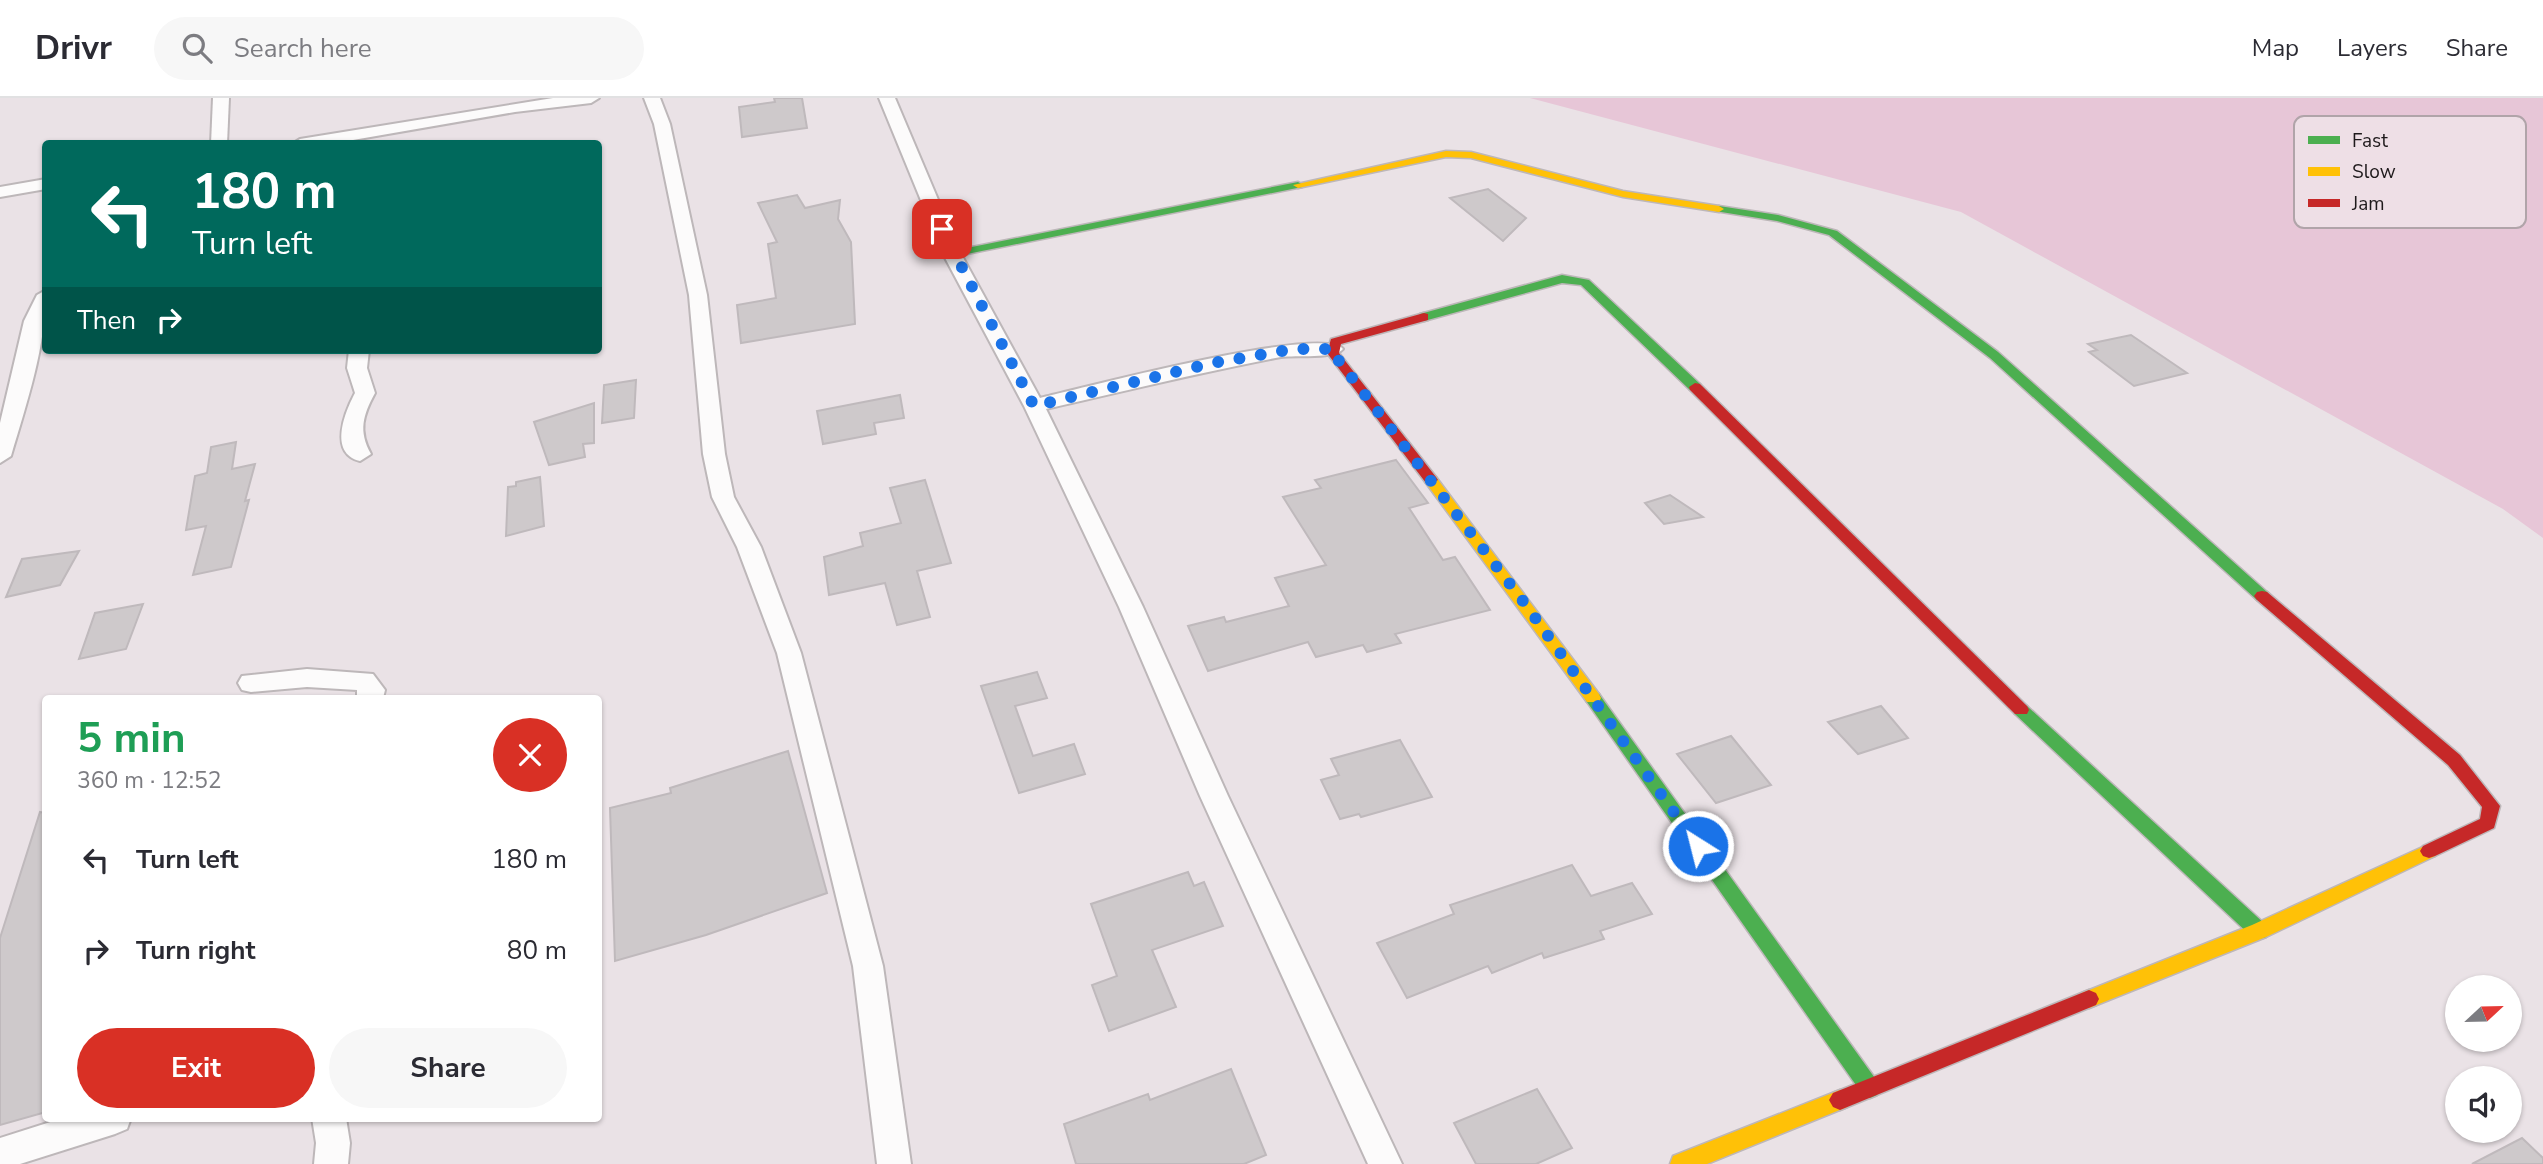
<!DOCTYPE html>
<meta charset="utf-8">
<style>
:root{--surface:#fff;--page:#f7f7f7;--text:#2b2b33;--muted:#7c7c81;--line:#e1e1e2;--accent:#d93025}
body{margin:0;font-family:"Nunito Sans",sans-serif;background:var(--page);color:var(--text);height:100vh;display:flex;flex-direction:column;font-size:26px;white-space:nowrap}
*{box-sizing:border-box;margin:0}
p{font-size:23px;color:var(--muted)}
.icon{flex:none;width:38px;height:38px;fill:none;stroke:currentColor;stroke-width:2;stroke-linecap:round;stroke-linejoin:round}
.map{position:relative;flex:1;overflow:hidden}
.drawer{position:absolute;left:42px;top:597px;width:560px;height:427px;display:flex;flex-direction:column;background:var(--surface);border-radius:7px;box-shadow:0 2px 5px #0004}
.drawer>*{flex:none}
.guide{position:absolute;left:42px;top:42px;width:560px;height:214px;border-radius:7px;box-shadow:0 2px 5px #0004;background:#00695c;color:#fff;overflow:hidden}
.needle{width:46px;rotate:68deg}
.tools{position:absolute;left:2445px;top:877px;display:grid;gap:14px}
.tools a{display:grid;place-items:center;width:77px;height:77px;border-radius:50%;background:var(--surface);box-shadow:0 2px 5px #0004;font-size:35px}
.pin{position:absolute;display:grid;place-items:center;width:60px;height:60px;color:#fff;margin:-30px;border-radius:14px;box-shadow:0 4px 10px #0006}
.me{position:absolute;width:77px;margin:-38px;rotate:324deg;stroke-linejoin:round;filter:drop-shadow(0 0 5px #0008)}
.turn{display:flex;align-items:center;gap:24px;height:147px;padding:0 35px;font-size:32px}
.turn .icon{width:91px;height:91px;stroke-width:2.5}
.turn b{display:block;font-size:49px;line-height:60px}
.then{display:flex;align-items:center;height:66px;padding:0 35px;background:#0003;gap:14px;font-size:26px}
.round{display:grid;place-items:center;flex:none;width:74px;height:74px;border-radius:37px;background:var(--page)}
.head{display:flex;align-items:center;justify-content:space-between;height:119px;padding:0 35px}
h1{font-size:42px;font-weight:700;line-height:52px;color:#1e9e55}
.primary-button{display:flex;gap:14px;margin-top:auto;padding:14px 35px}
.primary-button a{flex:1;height:80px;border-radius:42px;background:var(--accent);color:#fff;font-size:28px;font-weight:700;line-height:80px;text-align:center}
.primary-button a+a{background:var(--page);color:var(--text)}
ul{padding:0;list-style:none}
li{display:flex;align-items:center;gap:21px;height:91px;padding:0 35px}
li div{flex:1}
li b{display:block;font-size:26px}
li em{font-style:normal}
header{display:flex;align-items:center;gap:42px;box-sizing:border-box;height:98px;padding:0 35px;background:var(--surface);border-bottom:2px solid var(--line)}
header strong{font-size:33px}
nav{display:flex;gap:38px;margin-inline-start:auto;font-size:24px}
.search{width:490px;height:63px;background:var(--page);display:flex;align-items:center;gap:18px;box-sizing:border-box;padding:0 24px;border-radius:38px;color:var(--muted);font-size:26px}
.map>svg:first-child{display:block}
.green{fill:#e7c6d7}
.building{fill:#cec9cb;stroke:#bfb9bc;stroke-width:2}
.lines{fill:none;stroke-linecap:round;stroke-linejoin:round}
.street-casing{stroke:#bdb7b9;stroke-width:4}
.fast-casing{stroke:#bdb7b9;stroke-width:3}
.slow-casing{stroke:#bdb7b9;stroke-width:3}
.jam-casing{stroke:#bdb7b9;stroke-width:3}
.street{fill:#fcfbfb;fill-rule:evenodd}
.fast{fill:#4caf50;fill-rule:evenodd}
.slow{fill:#ffc107;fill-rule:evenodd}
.jam{fill:#c62828;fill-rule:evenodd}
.route{stroke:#1a73e8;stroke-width:12;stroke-dasharray:0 21.6}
.key{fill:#eedfe6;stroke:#b0a4a9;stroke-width:2}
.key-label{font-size:19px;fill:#1e191b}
</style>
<header>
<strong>Drivr</strong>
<div class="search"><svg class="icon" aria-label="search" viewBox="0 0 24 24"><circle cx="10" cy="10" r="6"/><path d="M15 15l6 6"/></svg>Search here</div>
<nav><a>Map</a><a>Layers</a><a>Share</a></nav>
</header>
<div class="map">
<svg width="2543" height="1066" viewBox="0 0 2543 1066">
<rect width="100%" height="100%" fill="#eae2e6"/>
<!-- green -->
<path class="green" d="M1530,0H2543V440L2503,411L1961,114Z"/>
<!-- building -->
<g class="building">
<path d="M774,0H802L807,30L742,39L739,9L775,4Z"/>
<path d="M1488,91L1526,120L1503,143L1450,100Z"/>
<path d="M797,97L805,110L840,102L838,121L851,144L855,226L741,245L737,207L776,200L768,146L777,144L758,105Z"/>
<path d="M2131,237L2187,275L2134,288L2089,254L2097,252L2088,246Z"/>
<path d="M636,282L634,320L602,325L604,287Z"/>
<path d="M900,297L904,320L874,325L876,336L823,346L817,313Z"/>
<path d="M594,305V345L583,346L585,359L549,367L534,324Z"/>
<path d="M236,344L232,371L255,366L245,403L249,402L231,469L193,477L206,428L186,432L195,378L207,375L211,349Z"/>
<path d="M1396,362L1428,405L1409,410L1443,462L1455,459L1490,512L1395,536L1401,545L1367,554L1363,547L1316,559L1308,544L1208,573L1188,528L1224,519L1226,524L1289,508L1275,480L1326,467L1283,399L1321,390L1315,382Z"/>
<path d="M540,379L544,428L506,438L508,389L516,388V384Z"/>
<path d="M925,382L951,465L917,473L930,519L897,527L885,485L829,497L824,459L863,448L860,435L901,425L890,390Z"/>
<path d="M1670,397L1703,419L1664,426L1645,405Z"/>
<path d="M79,453L60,487L6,499L22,461Z"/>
<path d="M143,506L126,551L79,561L95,515Z"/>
<path d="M1037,574L1047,600L1015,608L1033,658L1074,646L1085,676L1019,695L981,588Z"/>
<path d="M1881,608L1908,640L1858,656L1828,624Z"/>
<path d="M1731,638L1771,687L1716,705L1677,656Z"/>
<path d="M1400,642L1432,699L1361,719L1359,716L1340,721L1321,682L1339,677L1331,661Z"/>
<path d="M788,653L827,795L706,837L615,863L610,710L671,695L670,690Z"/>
<path d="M40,714L46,715V1014L0,1027V840Z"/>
<path d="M1572,767L1591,798L1632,785L1652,816L1600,833L1604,841L1544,860L1542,855L1492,875L1488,868L1407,900L1377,845L1454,816L1450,807Z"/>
<path d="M1188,774L1194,788L1204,784L1223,828L1152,852L1176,909L1109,933L1092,887L1117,878L1091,806Z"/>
<path d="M1231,971L1266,1057L1244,1066H1076L1064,1026L1148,996L1150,1002Z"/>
<path d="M1537,991L1572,1050L1536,1066H1476L1454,1025Z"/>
<path d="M2522,1040L2543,1060V1066H2472Z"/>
</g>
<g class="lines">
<!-- street casing -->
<g class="street-casing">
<g id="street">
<path d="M213,0H229L227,46H211Z"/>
<path d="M553,0H599L591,5L515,14L330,46H292L300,41Z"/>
<path d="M644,0H660L670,26L707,197L725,356L734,399L761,449L801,555L883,868L911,1066H877L853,868L777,555L737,449L712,399L703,356L689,197L654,26Z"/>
<path d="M879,0H895L961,156L1040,300C1079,291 1324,226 1343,251C1335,261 1295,257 1281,259C1202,274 1124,293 1046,311L1143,509L1228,698L1402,1066H1368L1200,698L1119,509L1024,308L943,156Z"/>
<path d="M46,81V91L0,99V89Z"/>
<path d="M46,192C46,248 27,304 11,358L0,365V325L24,223L37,197Z"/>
<path d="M349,252H369L367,270L375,295C363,317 358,333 371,356L360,363C328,355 345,314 355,295L347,270Z"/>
<path d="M307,571L373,576L385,592L383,600H357V592L307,589L251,594L242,592L238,585L242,578Z"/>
<path d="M63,1020H131L127,1031L115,1036L20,1066H0V1040Z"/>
<path d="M312,1020H346L350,1045L348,1066H314L316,1045Z"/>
</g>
</g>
<!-- fast casing -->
<g class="fast-casing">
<g id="fast">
<path d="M1298,84L1303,87L1302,89L952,159L946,156L952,153Z"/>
<path d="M1719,108L1778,117L1837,133L1998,254L2267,494L2270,498L2267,502H2257L1990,260L1829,137L1777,123L1715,113V109Z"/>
<path d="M1562,177L1589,182L1700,286V292H1690L1581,187L1562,185L1424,223L1418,219L1420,216Z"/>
<path d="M1593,594L1599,596L1877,983L1880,990L1877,997L1870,1000L1863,997L1587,604L1585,600L1587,596Z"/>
<path d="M2021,606L2027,608L2266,827L2269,833L2266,839L2259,841L2252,839L2015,616L2013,612L2015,608Z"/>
</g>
</g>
<!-- slow casing -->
<g class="slow-casing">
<g id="slow">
<path d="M1446,53L1471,54L1623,93L1719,108L1724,111L1719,114L1623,99L1471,60L1446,59L1298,90L1293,87Z"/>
<path d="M1431,378L1436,379L1599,596L1601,600L1599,604H1587L1426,385L1424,382Z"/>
<path d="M2429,746L2435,748L2438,753L2435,758L2266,839L2089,910L2082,907L2079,901L2082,895L2252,827Z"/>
<path d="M1840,992L1847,995L1851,1002L1847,1009L1707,1066H1670L1673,1058Z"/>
</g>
</g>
<!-- jam casing -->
<g class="jam-casing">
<g id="jam">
<path d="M1424,215L1428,216V222L1341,246L1339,255L1436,379L1438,382L1431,386L1426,385L1327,255L1331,241Z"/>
<path d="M1695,285L1700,286L2027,608L2029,612L2027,616H2015L1690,292L1689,289Z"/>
<path d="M2262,493L2267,494L2460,657L2500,708L2494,730L2435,758L2429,760L2423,758L2420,753L2423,748L2480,721L2482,709L2448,667L2257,502L2254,498L2257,494Z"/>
<path d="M2089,892L2096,895L2099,901L2096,907L1840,1012L1833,1009L1829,1002L1833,995Z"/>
</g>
</g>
<!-- street -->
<use href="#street" class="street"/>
<!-- fast -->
<use href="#fast" class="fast"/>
<!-- slow -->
<use href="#slow" class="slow"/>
<!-- jam -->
<use href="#jam" class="jam"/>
</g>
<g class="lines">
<!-- route -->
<path class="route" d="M942,131L1034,308L1213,265L1294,251H1333V255L1526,507L1698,748"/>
</g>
<!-- legend -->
<rect x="2294" y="18" width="232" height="112" rx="10" class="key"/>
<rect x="2308" y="38" width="32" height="8" fill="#4caf50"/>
<rect x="2308" y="69" width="32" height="9" fill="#ffc107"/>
<rect x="2308" y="101" width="32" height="8" fill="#c62828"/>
<g class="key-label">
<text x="2352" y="49">Fast</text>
<text x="2352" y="80">Slow</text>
<text x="2352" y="112">Jam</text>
</g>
</svg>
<div class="tools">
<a><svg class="needle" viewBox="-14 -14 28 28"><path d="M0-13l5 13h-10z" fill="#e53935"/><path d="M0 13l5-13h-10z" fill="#7c7c81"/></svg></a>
<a><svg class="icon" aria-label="sound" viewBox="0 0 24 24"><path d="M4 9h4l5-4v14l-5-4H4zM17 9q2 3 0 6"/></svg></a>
</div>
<div class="pin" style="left:942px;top:131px;background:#d93025"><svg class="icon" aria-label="arrive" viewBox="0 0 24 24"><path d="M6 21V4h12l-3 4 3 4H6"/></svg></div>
<svg class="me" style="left:1698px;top:748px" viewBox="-20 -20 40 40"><circle r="17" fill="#1a73e8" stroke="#fff" stroke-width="3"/><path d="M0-11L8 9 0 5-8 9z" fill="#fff"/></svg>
<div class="guide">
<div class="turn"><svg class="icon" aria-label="left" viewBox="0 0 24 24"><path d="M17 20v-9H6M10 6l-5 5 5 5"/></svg><div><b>180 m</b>Turn left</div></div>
<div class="then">Then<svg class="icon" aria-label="right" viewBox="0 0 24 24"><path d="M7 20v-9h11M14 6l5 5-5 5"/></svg></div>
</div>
<section class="drawer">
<div class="head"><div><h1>5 min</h1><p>360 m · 12:52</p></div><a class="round" style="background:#d93025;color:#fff"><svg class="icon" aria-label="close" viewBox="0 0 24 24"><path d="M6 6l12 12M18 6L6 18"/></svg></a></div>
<ul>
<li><svg class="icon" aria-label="left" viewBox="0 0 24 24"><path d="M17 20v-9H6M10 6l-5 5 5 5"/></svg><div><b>Turn left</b></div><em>180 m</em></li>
<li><svg class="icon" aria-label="right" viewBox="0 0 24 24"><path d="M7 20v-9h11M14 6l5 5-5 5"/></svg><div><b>Turn right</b></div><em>80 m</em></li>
</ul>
<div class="primary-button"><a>Exit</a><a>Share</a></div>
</section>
</div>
